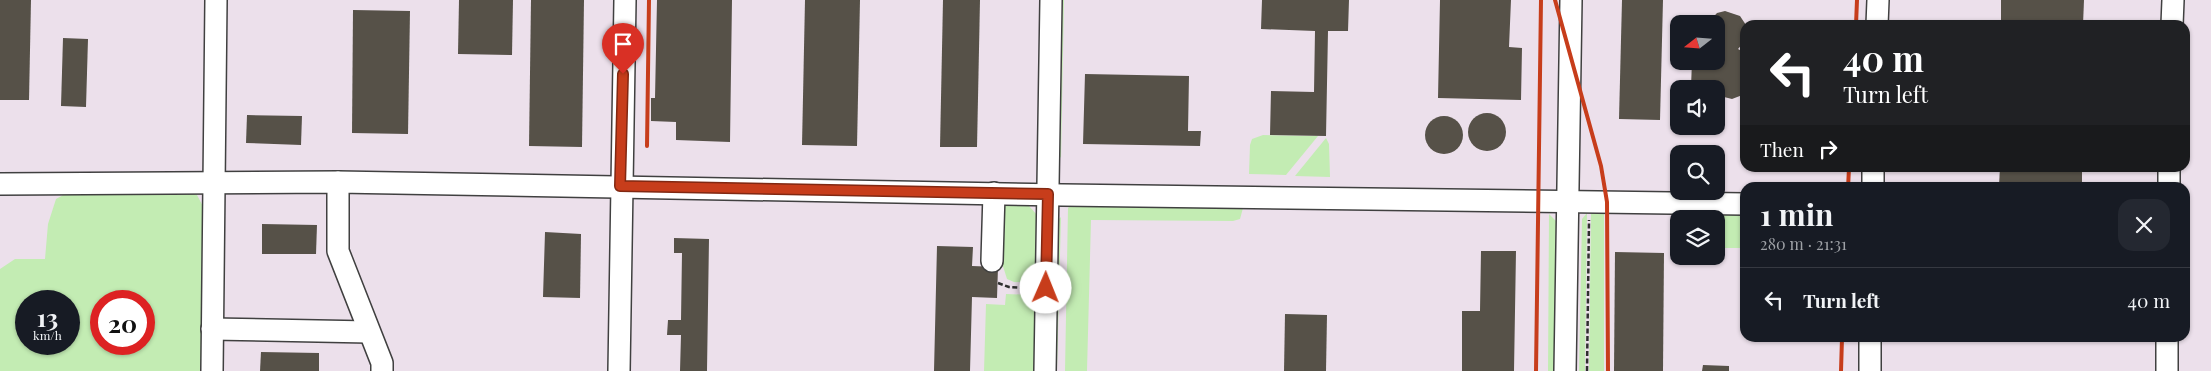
<!DOCTYPE html>
<meta charset="utf-8">
<style>
:root{--surface:#171b24;--page:#242831;--text:#f1f3f6;--muted:#9ea1a6;--line:#363941}
body{margin:0;font-family:"Playfair Display",serif;background:var(--page);color:var(--text);height:100vh;display:flex;flex-direction:column;font-size:19px;white-space:nowrap}
*{box-sizing:border-box;margin:0}
p{font-size:16px;color:var(--muted)}
.icon{flex:none;width:28px;height:28px;fill:none;stroke:currentColor;stroke-width:2;stroke-linecap:round;stroke-linejoin:round}
.map{position:relative;flex:1;overflow:hidden}
.panel{position:absolute;left:1740px;top:182px;width:450px;height:160px;display:flex;flex-direction:column;background:var(--surface);border-radius:15px;box-shadow:0 1px 4px #0004}
.panel>*{flex:none}
.banner{position:absolute;left:1740px;top:20px;width:450px;height:152px;border-radius:15px;box-shadow:0 1px 4px #0004;background:#202124;color:#fff;overflow:hidden}
.needle{width:32px;rotate:253deg}
.controls{position:absolute;left:1670px;top:15px;display:grid;gap:10px}
.controls a{display:grid;place-items:center;width:55px;height:55px;border-radius:10px;background:var(--surface);box-shadow:0 1px 4px #0004;font-size:25px}
.speed{position:absolute;left:15px;top:290px;display:flex;gap:10px;font-size:25px;font-weight:700;text-align:center}
.speed>*{display:grid;place-content:center;width:65px;height:65px;border-radius:50%;background:var(--surface);box-shadow:0 1px 4px #0004;line-height:1}
.speed small{font-size:12px;font-weight:400}
.speed .limit{border:8px solid #d22;background:#fff;color:#111}
.pin{position:absolute;display:grid;place-items:center;width:42px;height:42px;color:#fff;margin:-51px -21px;border-radius:50% 50% 50% 0;rotate:-45deg;box-shadow:0 0 5px #0007}
.pin .icon{rotate:45deg}
.me{position:absolute;width:55px;margin:-28px;rotate:1deg;stroke-linejoin:round;filter:drop-shadow(0 0 4px #0008)}
.turn{display:flex;align-items:center;gap:18px;height:105px;padding:0 20px;font-size:22px}
.turn .icon{width:65px;height:65px;stroke-width:2.5}
.turn b{display:block;font-size:35px;line-height:42px}
.then{display:flex;align-items:center;height:48px;padding:0 20px;background:#0003;gap:10px;font-size:19px}
.round{display:grid;place-items:center;flex:none;width:52px;height:52px;border-radius:15px;background:var(--page)}
.headline{display:flex;align-items:center;justify-content:space-between;height:85px;padding:0 20px}
h1{font-size:30px;font-weight:700;line-height:38px}
ul{padding:0;list-style:none}
li{display:flex;align-items:center;gap:15px;height:65px;padding:0 20px;border-top:1px solid var(--line)}
li div{flex:1}
li b{display:block;font-size:19px}
li em{font-style:normal}
.map>svg:first-child{display:block}
.industrial{fill:#ece0eb;fill-rule:evenodd}
.green{fill:#c3ecb3;fill-rule:evenodd}
.building{fill:#565148}
.lines{fill:none;stroke-linecap:round;stroke-linejoin:round}
.minor-casing{stroke:#404040;stroke-width:24}
.path{stroke:#2f2f2f;stroke-width:2.5;stroke-dasharray:5 2.5;stroke-linecap:butt}
.minor{stroke:#fff;stroke-width:21}
.rail{stroke:#c73d1b;stroke-width:4}
.route-casing{stroke:#812812;stroke-width:12}
.route{stroke:#c73d1b;stroke-width:9}
</style>
<div class="map">
<svg width="2211" height="371" viewBox="0 0 2211 371">
<rect width="100%" height="100%" fill="#feffed"/>
<!-- industrial -->
<path class="industrial" d="M0,0H2211V371H0ZM1679,24H1716V61H1679ZM1745,25H2185V168H1745ZM1679,89H1716V126H1679ZM1679,154H1716V191H1679ZM1745,188H2185V338H1745ZM1679,219H1716V256H1679ZM26,301H69V344H26ZM101,301H144V344H101Z"/>
<!-- green -->
<g class="green">
<path d="M1059,0H1064L1061,158L1057,152Z"/>
<path d="M1263,135L1318,136L1286,175L1249,174L1250,145L1252,139Z"/>
<path d="M1326,138L1329,144L1330,177L1295,176Z"/>
<path d="M189,192L197,195L206,212L204,371H0V269L15,259H45L48,224L56,199L65,194ZM26,301H69V344H26ZM101,301H144V344H101Z"/>
<path d="M1005,201L1029,206L1038,216V281L1036,283L1014,282L1007,279L1001,260L1003,205Z"/>
<path d="M1072,204L1243,208L1240,219L1233,221L1091,220L1087,371H1065L1068,208Z"/>
<path d="M1604,209V371H1589L1591,210Z"/>
<path d="M1745,211V248H1716V219H1681L1684,213Z"/>
<path d="M1587,213L1585,371H1579L1582,219Z"/>
<path d="M1549,214L1559,224L1561,371H1548Z"/>
<path d="M1061,217L1057,371H1052L1057,221Z"/>
<path d="M1006,294L1037,295L1038,371H984L986,304L1005,305Z"/>
</g>
<!-- building -->
<g class="building">
<path d="M0,0H31L29,100H0Z"/>
<path d="M459,0H513L512,55L458,54Z"/>
<path d="M531,0H584L582,147L529,146Z"/>
<path d="M657,0H732L730,142L676,140V122L651,121V98H655Z"/>
<path d="M805,0H860L857,146L802,145Z"/>
<path d="M943,0H980L977,147H940Z"/>
<path d="M1262,0H1349L1348,31H1328L1326,136L1270,135L1271,91L1314,92L1315,31L1261,29Z"/>
<path d="M1440,0H1511L1509,47L1522,48L1521,100L1438,98Z"/>
<path d="M1622,0H1663L1660,120L1619,119Z"/>
<path d="M2001,0H2084L2083,25H2001Z"/>
<path d="M353,10L410,11L408,134L352,133Z"/>
<path d="M1725,11L1740,16L1746,25L1745,41L1738,49L1745,53V94L1732,99L1716,95V89L1691,87L1692,61H1716V24H1707L1717,13Z"/>
<path d="M63,38L88,39L86,107L61,106Z"/>
<path d="M1085,74L1189,76L1188,131H1201L1200,146L1083,144Z"/>
<circle cx="1487" cy="132" r="19"/>
<path d="M247,115L302,116L301,145L246,143Z"/>
<circle cx="1444" cy="135" r="19"/>
<path d="M2000,168H2082V186L1999,185Z"/>
<path d="M262,224L317,225L316,254H262Z"/>
<path d="M545,232L581,234L580,298L543,297Z"/>
<path d="M674,238L709,239L707,371H680L681,335H667L668,320H681L682,253H674Z"/>
<path d="M937,246L973,247L972,266L998,267L997,298L972,297L970,371H934Z"/>
<path d="M1481,251H1516L1514,371H1462V311H1480Z"/>
<path d="M1615,252L1664,253L1663,371H1614Z"/>
<path d="M1285,314L1327,315L1326,371H1284Z"/>
<path d="M261,352L319,353V371H260Z"/>
<path d="M1703,365L1729,366V371H1702Z"/>
</g>
<g class="lines">
<!-- minor casing -->
<g class="minor-casing">
<g id="minor">
<path d="M1877,25L1878,0"/>
<path d="M2172,25L2173,0"/>
<path d="M338,182V251L382,363V371"/>
<path d="M0,184L338,182L1063,195L1745,204"/>
<path d="M1873,188V168"/>
<path d="M2169,188V168"/>
<path d="M992,261L994,193"/>
<path d="M212,329L369,332"/>
<path d="M212,371L216,0"/>
<path d="M619,371L625,0"/>
<path d="M1045,371L1051,0"/>
<path d="M1565,371L1571,0"/>
<path d="M1870,371V338"/>
<path d="M2167,371V338"/>
</g>
</g>
<!-- path -->
<g class="path">
<path d="M998,283L1009,287L1028,288"/>
<path d="M1587,371L1589,220"/>
</g>
<!-- minor -->
<use href="#minor" class="minor"/>
<!-- rail -->
<g class="rail">
<path d="M1555,0L1601,166L1607,202L1608,371"/>
<path d="M1856,25L1857,0"/>
<path d="M647,146L649,0"/>
<path d="M1848,188L1849,168"/>
<path d="M1536,371L1541,0"/>
<path d="M1841,371L1842,338"/>
</g>
</g>
<g class="lines">
<!-- route casing -->
<g class="route-casing">
<path id="route" d="M623,74L620,186L1048,194L1046,288"/>
</g>
<!-- route -->
<use href="#route" class="route"/>
</g>
</svg>
<div class="controls">
<a><svg class="needle" viewBox="-14 -14 28 28"><path d="M0-13l5 13h-10z" fill="#e53935"/><path d="M0 13l5-13h-10z" fill="#9ea1a6"/></svg></a>
<a><svg class="icon" aria-label="sound" viewBox="0 0 24 24"><path d="M4 9h4l5-4v14l-5-4H4zM17 9q2 3 0 6"/></svg></a>
<a><svg class="icon" aria-label="search" viewBox="0 0 24 24"><circle cx="10" cy="10" r="6"/><path d="M15 15l6 6"/></svg></a>
<a><svg class="icon" aria-label="layers" viewBox="0 0 24 24"><path d="M12 4l9 5-9 5-9-5zM3 14l9 5 9-5"/></svg></a>
</div>
<div class="speed"><div>13<small>km/h</small></div><div class="limit">20</div></div>
<div class="pin" style="left:623px;top:74px;background:#d93025"><svg class="icon" aria-label="arrive" viewBox="0 0 24 24"><path d="M6 21V4h12l-3 4 3 4H6"/></svg></div>
<svg class="me" style="left:1046px;top:288px" viewBox="-20 -20 40 40"><circle r="19" fill="#fff"/><path d="M0-13L10 11 0 6-10 11z" fill="#c73d1b"/></svg>
<div class="banner">
<div class="turn"><svg class="icon" aria-label="left" viewBox="0 0 24 24"><path d="M17 20v-9H6M10 6l-5 5 5 5"/></svg><div><b>40 m</b>Turn left</div></div>
<div class="then">Then<svg class="icon" aria-label="right" viewBox="0 0 24 24"><path d="M7 20v-9h11M14 6l5 5-5 5"/></svg></div>
</div>
<section class="panel">
<div class="headline"><div><h1>1 min</h1><p>280 m · 21:31</p></div><a class="round"><svg class="icon" aria-label="close" viewBox="0 0 24 24"><path d="M6 6l12 12M18 6L6 18"/></svg></a></div>
<ul>
<li><svg class="icon" aria-label="left" viewBox="0 0 24 24"><path d="M17 20v-9H6M10 6l-5 5 5 5"/></svg><div><b>Turn left</b></div><em>40 m</em></li>
</ul>
</section>
</div>
